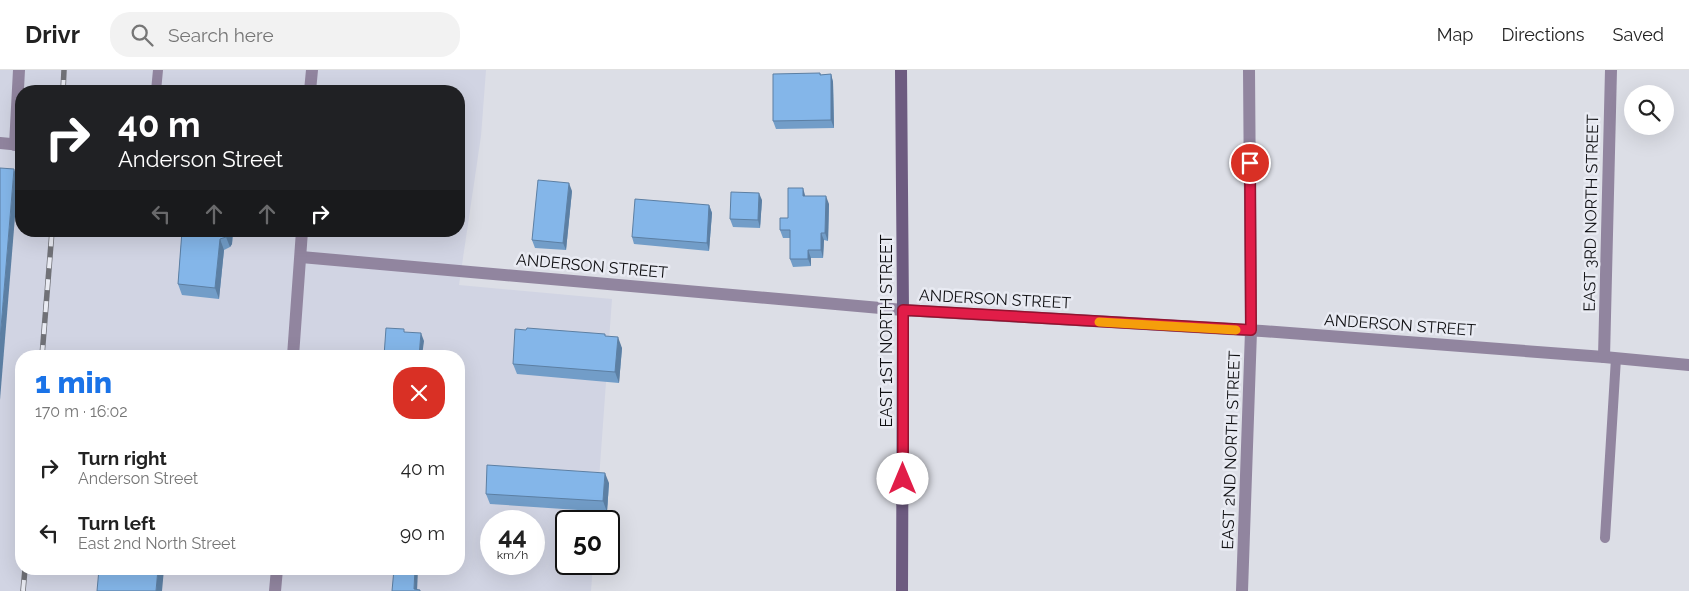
<!DOCTYPE html>
<meta charset="utf-8">
<style>
:root{--surface:#fff;--page:#f2f2f2;--text:#222;--muted:#767676;--line:#e0e0e0;--accent:#1a73e8}
body{margin:0;font-family:Raleway,sans-serif;background:var(--page);color:var(--text);height:100vh;display:flex;flex-direction:column;font-size:19px;white-space:nowrap}
*{box-sizing:border-box;margin:0}
p{font-size:16px;color:var(--muted)}
.icon{flex:none;width:28px;height:28px;fill:none;stroke:currentColor;stroke-width:2;stroke-linecap:round;stroke-linejoin:round}
.map{position:relative;flex:1;overflow:hidden}
.details{position:absolute;left:15px;top:280px;width:450px;height:225px;display:flex;flex-direction:column;background:var(--surface);border-radius:20px;box-shadow:0 5px 20px #0002}
.details>*{flex:none}
.banner{position:absolute;left:15px;top:15px;width:450px;height:152px;border-radius:20px;box-shadow:0 5px 20px #0002;background:#202124;color:#fff;overflow:hidden}
.tools{position:absolute;left:1624px;top:15px;display:grid;gap:10px}
.tools a{display:grid;place-items:center;width:50px;height:50px;border-radius:50%;background:var(--surface);box-shadow:0 5px 20px #0002;font-size:25px}
.speed{position:absolute;left:480px;top:440px;display:flex;gap:10px;font-size:25px;font-weight:700;text-align:center}
.speed>*{display:grid;place-content:center;width:65px;height:65px;border-radius:50%;background:var(--surface);box-shadow:0 5px 20px #0002;line-height:1}
.speed small{font-size:12px;font-weight:400}
.speed .limit{border:2px solid #111;border-radius:8px;background:#fff;color:#111}
.pin{position:absolute;display:grid;place-items:center;width:42px;height:42px;color:#fff;margin:-21px;border:2px solid #fff;border-radius:50%;box-shadow:0 1px 5px #0007}
.me{position:absolute;width:55px;margin:-28px;rotate:0deg;stroke-linejoin:round;filter:drop-shadow(0 0 4px #0008)}
.turn{display:flex;align-items:center;gap:18px;height:105px;padding:0 20px;font-size:22px}
.turn .icon{width:65px;height:65px;stroke-width:2.5}
.turn b{display:block;font-size:35px;line-height:42px}
.lanes{display:flex;align-items:center;height:48px;padding:0 20px;background:#0003;justify-content:center;gap:25px;direction:ltr}
.lanes .off{opacity:.35}
.round{display:grid;place-items:center;flex:none;width:52px;height:52px;border-radius:20px;background:var(--page)}
.headline{display:flex;align-items:center;justify-content:space-between;height:85px;padding:0 20px}
h1{font-size:30px;font-weight:800;line-height:38px;color:var(--accent)}
ul{padding:0;list-style:none}
li{display:flex;align-items:center;gap:15px;height:65px;padding:0 20px}
li div{flex:1}
li b{display:block;font-size:19px}
li em{font-style:normal}
header{display:flex;align-items:center;gap:30px;box-sizing:border-box;height:70px;padding:0 25px;background:var(--surface);border-bottom:1px solid var(--line)}
header strong{font-size:24px}
nav{display:flex;gap:28px;margin-inline-start:auto;font-size:18px}
.search{width:350px;height:45px;background:var(--page);display:flex;align-items:center;gap:12px;box-sizing:border-box;padding:0 18px;border-radius:20px;color:var(--muted);font-size:19px}
.map>svg:first-child{display:block}
.built{fill:#d1d4e3;fill-rule:evenodd}
.lines{fill:none;stroke-linecap:round;stroke-linejoin:round}
.lane{stroke:#91859f;stroke-width:10}
.street{stroke:#91859f;stroke-width:12}
.secondary{stroke:#6d5b80;stroke-width:12}
.rail-casing{stroke:#707177;stroke-width:5.5}
.rail{stroke:#e9ebf3;stroke-width:4;stroke-dasharray:11;stroke-linecap:butt}
.wall{fill:#729dc8}
.shaded-wall{fill:#5c7fa3}
.building{fill:#84b6e9;stroke:#5c7fa3}
.route-casing{stroke:#92132f;stroke-width:12}
.route{stroke:#e11d48;stroke-width:9}
.slow{stroke:#f59e0b;stroke-width:9}
.labels{text-anchor:middle;dominant-baseline:central;stroke-width:5;stroke-linejoin:round;paint-order:stroke}
.street-label{font-size:16px;fill:#101013;stroke:#e9ebf3}
</style>
<header>
<strong>Drivr</strong>
<div class="search"><svg class="icon" aria-label="search" viewBox="0 0 24 24"><circle cx="10" cy="10" r="6"/><path d="M15 15l6 6"/></svg>Search here</div>
<nav><a>Map</a><a>Directions</a><a>Saved</a></nav>
</header>
<div class="map">
<svg width="1689" height="521" viewBox="0 0 1689 521">
<rect width="100%" height="100%" fill="#dcdee6"/>
<!-- built -->
<path class="built" d="M0,0H486L481,66L459,215L612,229L596,451H566V494H593L591,521H0ZM21,21H459V161H21ZM21,286H459V499H21ZM491,451H534V494H491Z"/>
<g class="lines">
<!-- lane -->
<g class="lane">
<path d="M156,21L158,0"/>
<path d="M1605,468L1616,288"/>
</g>
<!-- street -->
<g class="street">
<path d="M310,21L312,0"/>
<path d="M0,73L21,75"/>
<path d="M15,75L19,0"/>
<path d="M301,187L903,240L1262,261L1604,287L1689,295"/>
<path d="M293,286L302,161"/>
<path d="M1604,287L1611,0"/>
<path d="M275,521L277,499"/>
<path d="M1242,521L1251,261L1249,0"/>
</g>
<!-- secondary -->
<path class="secondary" d="M901,0L903,240L902,521"/>
<!-- rail casing -->
<g class="rail-casing">
<g id="rail">
<path d="M63,21L64,0"/>
<path d="M42,286L52,161"/>
<path d="M23,521L25,499"/>
</g>
</g>
<!-- rail -->
<use href="#rail" class="rail"/>
</g>
<!-- wall -->
<g class="wall">
<path d="M820,3L821,5L831,4L833,12L834,58L776,59L773,51Z"/>
<path d="M572,121L566,180L535,178L532,170Z"/>
<path d="M805,126L829,134L828,171L824,170L823,188H811V196L793,197L790,189V168H783L780,160L788,148Z"/>
<path d="M762,130L760,158L733,157L730,149Z"/>
<path d="M709,135L712,143L709,181L634,174L632,167Z"/>
<path d="M182,161H233L232,174L230,177L224,180L219,229L182,225L178,214Z"/>
<path d="M606,267L622,278L619,313L517,304L513,294Z"/>
<path d="M609,413L607,442L490,434L486,424Z"/>
</g>
<!-- shaded-wall -->
<g class="shaded-wall">
<path d="M831,4L833,12L834,58L831,50Z"/>
<path d="M14,99L18,110L0,330V270Z"/>
<path d="M569,113L572,121L566,180L563,173Z"/>
<path d="M803,118L805,125L806,134L803,126Z"/>
<path d="M759,123L762,130L760,158L758,150Z"/>
<path d="M826,126L829,134L828,171L825,163Z"/>
<path d="M709,135L712,143L709,181L707,173Z"/>
<path d="M228,161H233L232,174L230,177L226,167Z"/>
<path d="M821,163L824,170L823,188L821,180Z"/>
<path d="M220,169L224,180L219,229L215,218Z"/>
<path d="M808,180L811,188V196L808,189Z"/>
<path d="M421,263L424,271L422,286H419Z"/>
<path d="M618,267L622,278L619,313L615,302Z"/>
<path d="M459,364L462,372L460,400L459,396Z"/>
<path d="M605,403L609,413L607,442L603,431Z"/>
<path d="M158,499H164L162,521H156Z"/>
<path d="M415,499H418V500L417,521L414,519Z"/>
</g>
<!-- building -->
<g class="building">
<path d="M820,3V5L831,4V50L773,51V4Z"/>
<path d="M0,98L14,99L0,270Z"/>
<path d="M538,110L569,113L563,173L532,170Z"/>
<path d="M788,118H803V126H826L825,163H821V180H808V189H790V160H780V148H788Z"/>
<path d="M731,122L759,123L758,150L730,149Z"/>
<path d="M635,129L709,135L707,173L632,167Z"/>
<path d="M182,161H228L226,167L220,169L215,218L178,214Z"/>
<path d="M386,258L404,259V262L421,263L419,286H384Z"/>
<path d="M527,258L605,264V266L618,267L615,302L513,294L515,259L526,260Z"/>
<path d="M487,395L605,403L603,431L486,424Z"/>
<path d="M99,499H158L156,521H97Z"/>
<path d="M394,499H415L414,519L420,520V521H392Z"/>
</g>
<g class="lines">
<!-- route casing -->
<g class="route-casing">
<path id="route" d="M903,409V240L1251,260L1250,93"/>
</g>
<!-- route -->
<use href="#route" class="route"/>
<!-- slow -->
<path class="slow" d="M1099,252L1236,260"/>
</g>
<g class="labels">
<!-- street labels -->
<g class="street-label">
<text transform="translate(1591 143) rotate(-89)">EAST 3RD NORTH STREET</text>
<text transform="translate(592 196) rotate(5)">ANDERSON STREET</text>
<text transform="translate(995 229) rotate(3)">ANDERSON STREET</text>
<text transform="translate(1400 255) rotate(4)">ANDERSON STREET</text>
<text transform="translate(886 261) rotate(-90)">EAST 1ST NORTH STREET</text>
<text transform="translate(1231 380) rotate(-88)">EAST 2ND NORTH STREET</text>
</g>
</g>
</svg>
<div class="tools">
<a><svg class="icon" aria-label="search" viewBox="0 0 24 24"><circle cx="10" cy="10" r="6"/><path d="M15 15l6 6"/></svg></a>
</div>
<div class="speed"><div>44<small>km/h</small></div><div class="limit">50</div></div>
<div class="pin" style="left:1250px;top:93px;background:#d93025"><svg class="icon" aria-label="arrive" viewBox="0 0 24 24"><path d="M6 21V4h12l-3 4 3 4H6"/></svg></div>
<svg class="me" style="left:903px;top:409px" viewBox="-20 -20 40 40"><circle r="19" fill="#fff"/><path d="M0-13L10 11 0 6-10 11z" fill="#e11d48"/></svg>
<div class="banner">
<div class="turn"><svg class="icon" aria-label="right" viewBox="0 0 24 24"><path d="M7 20v-9h11M14 6l5 5-5 5"/></svg><div><b>40 m</b>Anderson Street</div></div>
<div class="lanes"><svg class="icon off" aria-label="left" viewBox="0 0 24 24"><path d="M17 20v-9H6M10 6l-5 5 5 5"/></svg><svg class="icon off" aria-label="ahead" viewBox="0 0 24 24"><path d="M12 20V5M6 11l6-6 6 6"/></svg><svg class="icon off" aria-label="ahead" viewBox="0 0 24 24"><path d="M12 20V5M6 11l6-6 6 6"/></svg><svg class="icon" aria-label="right" viewBox="0 0 24 24"><path d="M7 20v-9h11M14 6l5 5-5 5"/></svg></div>
</div>
<section class="details">
<div class="headline"><div><h1>1 min</h1><p>170 m · 16:02</p></div><a class="round" style="background:#d93025;color:#fff"><svg class="icon" aria-label="close" viewBox="0 0 24 24"><path d="M6 6l12 12M18 6L6 18"/></svg></a></div>
<ul>
<li><svg class="icon" aria-label="right" viewBox="0 0 24 24"><path d="M7 20v-9h11M14 6l5 5-5 5"/></svg><div><b>Turn right</b><p>Anderson Street</p></div><em>40 m</em></li>
<li><svg class="icon" aria-label="left" viewBox="0 0 24 24"><path d="M17 20v-9H6M10 6l-5 5 5 5"/></svg><div><b>Turn left</b><p>East 2nd North Street</p></div><em>90 m</em></li>
</ul>
</section>
</div>
